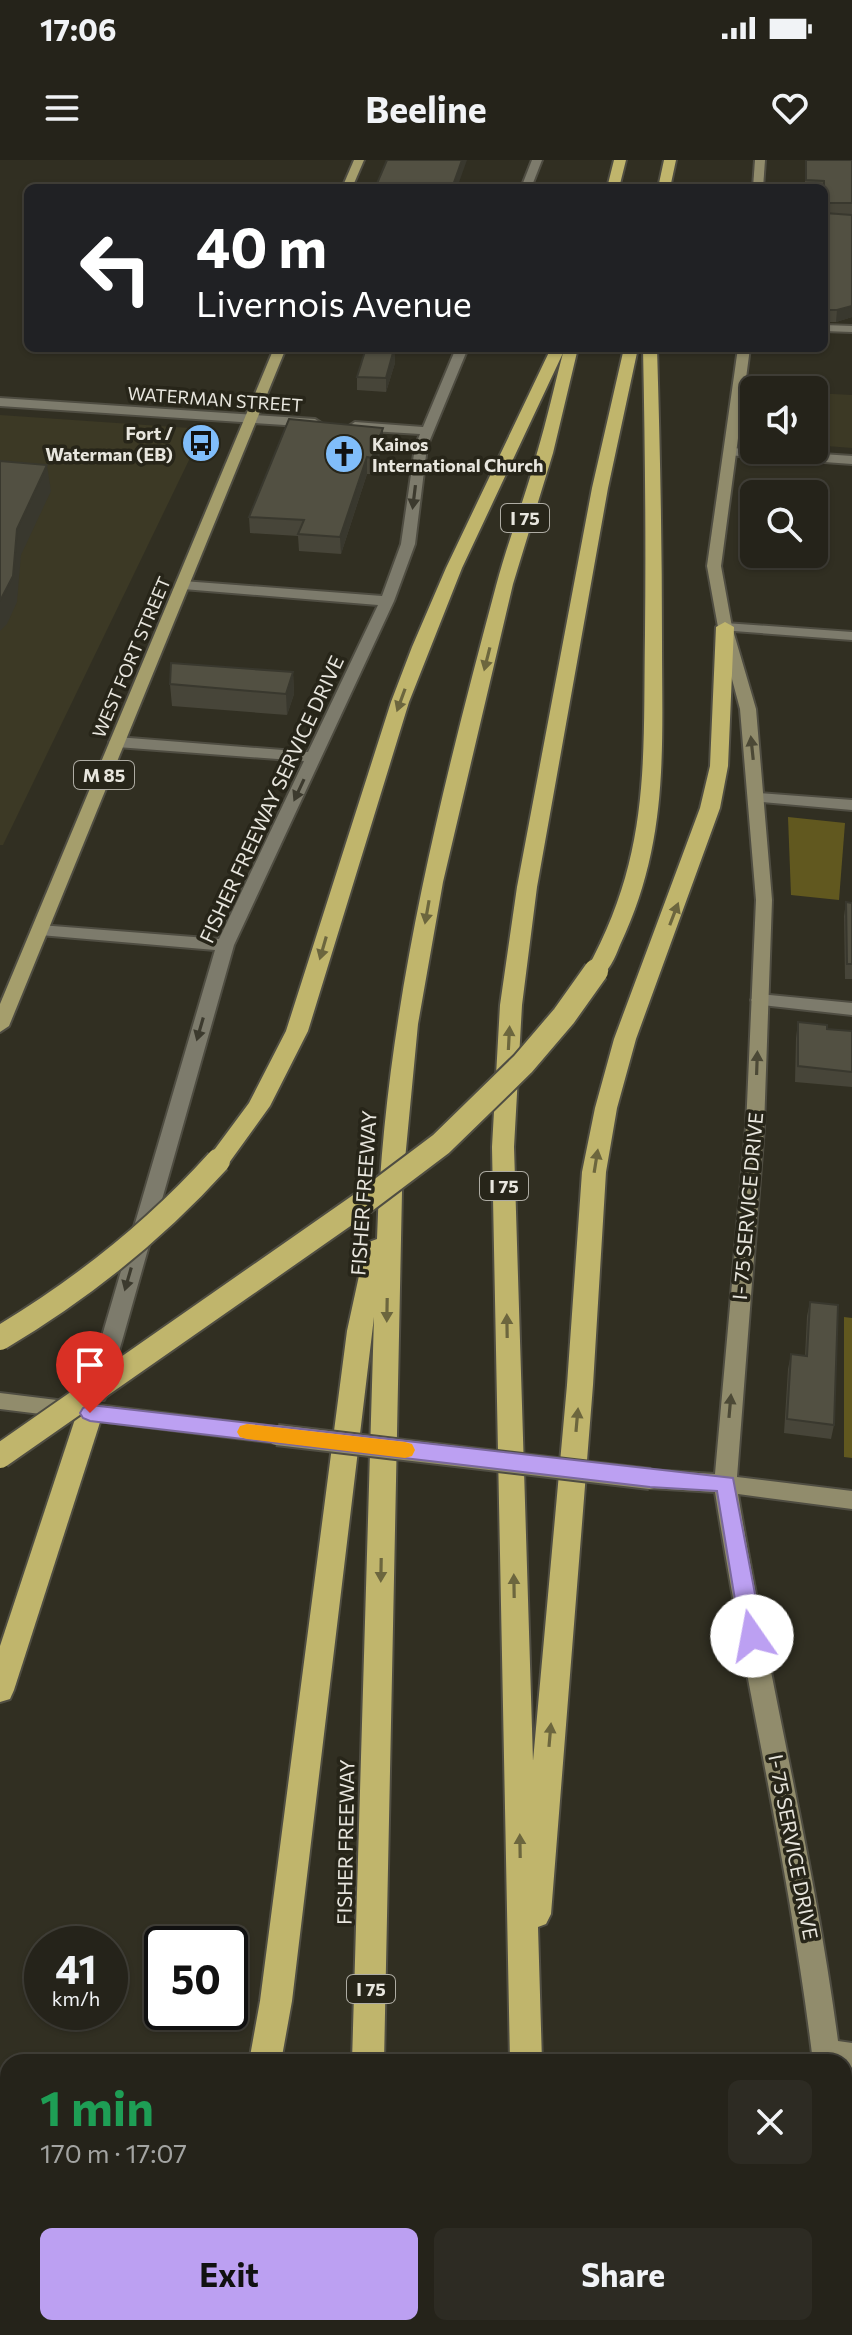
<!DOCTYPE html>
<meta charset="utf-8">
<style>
:root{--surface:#25231a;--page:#2d2b23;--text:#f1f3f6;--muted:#a3a4a2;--line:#424039;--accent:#bca0f2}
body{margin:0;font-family:Commissioner,sans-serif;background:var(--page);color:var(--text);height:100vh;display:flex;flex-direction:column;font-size:30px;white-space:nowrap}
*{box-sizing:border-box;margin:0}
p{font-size:26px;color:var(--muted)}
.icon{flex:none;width:44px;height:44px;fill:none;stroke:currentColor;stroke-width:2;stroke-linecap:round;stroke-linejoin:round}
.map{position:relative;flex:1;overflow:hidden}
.panel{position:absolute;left:0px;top:1894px;width:852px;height:282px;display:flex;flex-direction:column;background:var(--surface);border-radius:24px 24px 0 0;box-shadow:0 2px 6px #0004,0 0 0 2px var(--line)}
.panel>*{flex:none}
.guide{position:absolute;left:24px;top:24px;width:804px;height:168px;border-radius:12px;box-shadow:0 2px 6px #0004,0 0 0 2px var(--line);background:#202124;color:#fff;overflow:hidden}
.controls{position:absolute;left:740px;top:216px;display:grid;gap:16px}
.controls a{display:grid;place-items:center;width:88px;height:88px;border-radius:12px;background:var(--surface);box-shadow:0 2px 6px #0004,0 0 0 2px var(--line);font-size:40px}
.speed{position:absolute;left:24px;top:1766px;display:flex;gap:16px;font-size:40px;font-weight:700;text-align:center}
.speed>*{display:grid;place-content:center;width:104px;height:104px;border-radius:50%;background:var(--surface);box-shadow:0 2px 6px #0004,0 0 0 2px var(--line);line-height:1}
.speed small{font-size:20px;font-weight:400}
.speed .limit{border:4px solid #111;border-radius:12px;background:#fff;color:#111}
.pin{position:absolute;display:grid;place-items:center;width:68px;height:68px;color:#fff;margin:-82px -34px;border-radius:50% 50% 50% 0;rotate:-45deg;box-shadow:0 0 8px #0007}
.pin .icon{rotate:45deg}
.me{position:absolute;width:88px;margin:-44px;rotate:348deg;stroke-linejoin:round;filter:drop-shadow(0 0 6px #0008)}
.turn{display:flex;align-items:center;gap:28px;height:168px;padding:0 40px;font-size:36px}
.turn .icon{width:104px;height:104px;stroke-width:2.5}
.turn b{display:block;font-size:56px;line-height:68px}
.round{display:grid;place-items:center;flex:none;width:84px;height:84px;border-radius:12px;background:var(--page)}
.head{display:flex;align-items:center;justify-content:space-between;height:136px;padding:0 40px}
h1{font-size:48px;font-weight:700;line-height:60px;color:#1e9e55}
.primary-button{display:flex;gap:16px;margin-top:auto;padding:16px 40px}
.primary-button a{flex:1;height:92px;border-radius:12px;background:var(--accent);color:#111;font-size:32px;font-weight:700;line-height:92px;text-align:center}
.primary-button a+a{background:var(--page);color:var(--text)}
.status{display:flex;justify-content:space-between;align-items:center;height:56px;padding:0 40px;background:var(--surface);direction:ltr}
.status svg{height:22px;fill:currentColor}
header{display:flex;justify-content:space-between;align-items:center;height:104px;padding:0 40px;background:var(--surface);font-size:36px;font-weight:700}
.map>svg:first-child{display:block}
.built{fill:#3c3925}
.green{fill:#61581f}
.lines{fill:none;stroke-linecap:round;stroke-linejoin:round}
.minor-casing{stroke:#4f4d42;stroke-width:4}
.secondary-casing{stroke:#4f4d42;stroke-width:4}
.primary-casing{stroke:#4f4d42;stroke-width:4}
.motorway-casing{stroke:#4f4d42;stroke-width:4}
.minor{fill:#7d7b6c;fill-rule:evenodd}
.secondary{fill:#918c6c;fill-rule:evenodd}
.primary{fill:#a59e6c;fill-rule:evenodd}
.motorway{fill:#c0b56c;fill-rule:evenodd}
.secondary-bridge-casing{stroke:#4f4d42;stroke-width:24;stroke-linecap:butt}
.motorway-bridge-casing{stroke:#4f4d42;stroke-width:28;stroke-linecap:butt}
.secondary-bridge{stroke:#918c6c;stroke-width:20}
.motorway-bridge{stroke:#c0b56c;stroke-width:24}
.wall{fill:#474539}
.shaded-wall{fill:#39382e}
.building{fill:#525042;stroke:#39382e;stroke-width:2}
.oneway{fill:#3c3a2e}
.oneway2{fill:#6c663e}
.oneway3{fill:#4c4936}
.route{fill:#bca0f2;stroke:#7a689d;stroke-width:2}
.slow{fill:#f59e0b}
.labels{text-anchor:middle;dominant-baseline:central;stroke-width:7;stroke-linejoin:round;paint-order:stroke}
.far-street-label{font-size:18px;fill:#e8e6de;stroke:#272519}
.far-poi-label{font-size:18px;font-weight:bold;fill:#e8e6de;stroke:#272519;text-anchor:end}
.shield{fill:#272519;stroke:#aeaca3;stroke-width:2}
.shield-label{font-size:18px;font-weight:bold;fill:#e8e6de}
.street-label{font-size:20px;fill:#e8e6de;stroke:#272519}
</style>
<div class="status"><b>17:06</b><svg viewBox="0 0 49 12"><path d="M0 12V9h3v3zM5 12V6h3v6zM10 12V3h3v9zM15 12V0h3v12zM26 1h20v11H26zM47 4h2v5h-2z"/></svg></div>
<header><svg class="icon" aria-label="menu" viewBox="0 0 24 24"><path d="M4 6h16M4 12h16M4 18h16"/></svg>Beeline<svg class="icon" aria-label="heart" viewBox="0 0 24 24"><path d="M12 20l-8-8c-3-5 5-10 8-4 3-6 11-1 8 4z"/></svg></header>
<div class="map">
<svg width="852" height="2175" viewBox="0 0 852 2175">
<rect width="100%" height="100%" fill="#312f22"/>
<!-- built -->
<g class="built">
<path d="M814,233L852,235V288L814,285Z"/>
<path d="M0,255L204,269L3,685H0Z"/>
</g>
<!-- green -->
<g class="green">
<path d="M788,657L845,663L839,740L791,735Z"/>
<path d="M844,1157L852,1158V1298L844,1297Z"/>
</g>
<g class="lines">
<!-- minor casing -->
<g class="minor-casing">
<g id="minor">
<path d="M532,0H542L531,28H521Z"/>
<path d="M824,165L852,166V172L824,171Z"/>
<path d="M456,188H468L427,287L415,384L394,441L234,785L107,1234L104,1240H88L85,1234L215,790L40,775L31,770L40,765L219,779L304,601L117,587L109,582L117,577L308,592L378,445L183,429L176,425L183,421L382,436L401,384L415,287L420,274L355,270L349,266L355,262L423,267Z"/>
<path d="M0,238L315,259L321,263L315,267L0,246Z"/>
<path d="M732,288L852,296V304L727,295V289Z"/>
<path d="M725,463L852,472V480L720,470V464Z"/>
<path d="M757,633L852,640V650L751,641V635Z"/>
<path d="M760,834L852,843V855L754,844L751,840L754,836Z"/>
</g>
</g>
<!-- secondary casing -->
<g class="secondary-casing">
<g id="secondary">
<path d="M755,0H765L763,28H753Z"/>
<path d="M738,188H750L721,406L732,467L756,549L772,740L764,967L737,1317L852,1331V1349L738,1334C768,1517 814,1698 838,1881L852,1883V1909H844V1902H813C790,1710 745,1523 715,1332L650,1328L642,1325L639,1319L642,1313L650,1310L715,1314L746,967L756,740L740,549L718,467L707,406Z"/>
<path d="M0,1233L277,1267L285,1269L288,1275L285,1281L277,1283L0,1249Z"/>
<rect x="814" y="2168" width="30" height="7"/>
</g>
</g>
<!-- primary casing -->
<g class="primary-casing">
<g id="primary">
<path d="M354,0H364L352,28H342Z"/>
<path d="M274,188H286L9,866L0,872V844Z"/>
</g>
</g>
<!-- motorway casing -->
<g class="motorway-casing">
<g id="motorway">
<path d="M614,0H626L619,28H607Z"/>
<path d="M664,0H676L670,28H658Z"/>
<path d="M551,188H578L553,293L513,424L443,722L418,864L402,1031L384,1902H352L374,1157L292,1841L281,1902H249L260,1841L347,1171L365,1088L369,1082L377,1079C384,858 439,639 496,426C508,381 525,338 537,293C547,260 554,227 563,193L462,408L409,542L308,871L270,946L226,1007H210L206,1001L249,943L286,871L391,542L412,487L446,408Z"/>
<path d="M624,188H638L608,328L537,727L522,845L514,987L533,1601L567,1225L582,1012L595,948L614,879L700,648L710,606L716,467L725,462L734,467L728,606L720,648L636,879L617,948L606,1012L593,1225L551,1754L546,1764L538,1767L542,1902H510L492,987L500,845L517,727L592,328Z"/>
<path d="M643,188H657C660,286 662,383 662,481C662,591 669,682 620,785C615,797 609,814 596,818L586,811C651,694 643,602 645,474C646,379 645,283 643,188Z"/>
<path d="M90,1243L99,1246L103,1253L14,1530L10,1539L0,1542V1486L77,1253L81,1246Z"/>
<path d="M0,1987L8,1990V2069L0,2066Z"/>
<path d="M13,2168H49L51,2175H15Z"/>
<path d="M188,2168H224L223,2175H187Z"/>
<rect x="343" y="2168" width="36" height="7"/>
<rect x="516" y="2168" width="36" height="7"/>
</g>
</g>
<!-- minor -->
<use href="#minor" class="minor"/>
<!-- secondary -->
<use href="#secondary" class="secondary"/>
<!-- primary -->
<use href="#primary" class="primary"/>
<!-- motorway -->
<use href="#motorway" class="motorway"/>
<!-- secondary-bridge casing -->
<g class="secondary-bridge-casing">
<path id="secondary-bridge" d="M277,1275L650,1319"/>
</g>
<!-- motorway-bridge casing -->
<g class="motorway-bridge-casing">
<g id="motorway-bridge">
<path d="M0,1178C82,1129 154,1072 218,1001"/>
<path d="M0,1296L364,1042L441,984L523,904L564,856L596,811"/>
</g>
</g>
<!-- secondary-bridge -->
<use href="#secondary-bridge" class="secondary-bridge"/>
<!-- motorway-bridge -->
<use href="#motorway-bridge" class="motorway-bridge"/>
</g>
<!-- wall -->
<g class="wall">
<path d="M805,0H852V157L836,162H824V28H805Z"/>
<path d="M394,189L395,203L386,232L357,230V217Z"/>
<path d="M383,268V284L373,314H367L341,394L299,391L298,376L250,373L249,357Z"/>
<path d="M293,512L294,534L287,555L172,546L170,524Z"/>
<path d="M846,742L852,743V819H845L844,756Z"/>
<path d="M798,862L827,869L852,871V927L795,922L796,878Z"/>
<path d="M810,1142L834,1265L831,1279L784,1273L788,1209L791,1194L805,1196L807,1156Z"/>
</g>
<!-- shaded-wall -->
<g class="shaded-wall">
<path d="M462,0H467L457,28H452Z"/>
<path d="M852,146V157L836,162L837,150Z"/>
<path d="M394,189L395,203L386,232V218Z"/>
<path d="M383,268V284L373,314L372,298Z"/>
<path d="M367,297V314L341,394L340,377Z"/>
<path d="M47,305L51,331L21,395L17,442L7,464L0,471V440L17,369Z"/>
<path d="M293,512L294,534L287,555L286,534Z"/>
</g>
<!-- building -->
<g class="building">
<path d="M387,0H462L452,28H375Z"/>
<path d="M806,0H852V43H824V21L806,20Z"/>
<path d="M824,52L825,53L852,55V146L837,150H826L824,151L826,71H824Z"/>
<path d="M366,188L394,189L386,218L357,217Z"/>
<path d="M289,259L383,268L372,298L367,297L340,377L298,374L304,360L249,357Z"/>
<path d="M0,301L47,305L17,369L13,416L2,437L0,440Z"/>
<path d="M171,503L293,512L286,534L170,524Z"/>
<path d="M846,742L852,743V804H847Z"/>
<path d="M798,862L827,865V869L852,871V912L798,906Z"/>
<path d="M810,1142L838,1145L834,1265L787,1259L791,1194L807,1196Z"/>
</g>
<!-- one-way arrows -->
<defs><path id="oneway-solid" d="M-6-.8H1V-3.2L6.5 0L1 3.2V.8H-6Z" transform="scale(2)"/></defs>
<g class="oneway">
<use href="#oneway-solid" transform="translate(414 337) rotate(97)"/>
<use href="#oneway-solid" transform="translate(299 630) rotate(115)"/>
<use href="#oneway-solid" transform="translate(200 869) rotate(106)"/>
<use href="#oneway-solid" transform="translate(128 1119) rotate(106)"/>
</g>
<g class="oneway2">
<use href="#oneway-solid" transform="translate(487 499) rotate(104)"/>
<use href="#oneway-solid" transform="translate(401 540) rotate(110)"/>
<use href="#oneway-solid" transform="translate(427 752) rotate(100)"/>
<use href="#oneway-solid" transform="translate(674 754) rotate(-69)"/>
<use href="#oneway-solid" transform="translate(323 788) rotate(106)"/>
<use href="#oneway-solid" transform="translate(509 878) rotate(-87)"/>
<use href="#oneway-solid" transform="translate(596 1001) rotate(-81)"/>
<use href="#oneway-solid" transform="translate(387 1150) rotate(91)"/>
<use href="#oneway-solid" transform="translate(507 1166) rotate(-91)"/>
<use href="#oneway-solid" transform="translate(577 1260) rotate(-85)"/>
<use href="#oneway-solid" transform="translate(381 1410) rotate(91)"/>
<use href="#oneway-solid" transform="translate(514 1426) rotate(-91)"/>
<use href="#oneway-solid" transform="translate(550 1575) rotate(-85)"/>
<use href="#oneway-solid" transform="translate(520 1686) rotate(-91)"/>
</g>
<g class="oneway3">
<use href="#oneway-solid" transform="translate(752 588) rotate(-96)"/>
<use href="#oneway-solid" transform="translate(757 903) rotate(-88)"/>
<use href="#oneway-solid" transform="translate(730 1246) rotate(-85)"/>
</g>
<!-- route -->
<path class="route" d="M90,1245L733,1318L763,1476L760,1482L752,1485L744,1482L741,1476L717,1331L650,1327L90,1261L83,1258L80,1253L83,1248Z"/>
<!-- slow -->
<path class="slow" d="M247,1264L405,1282L412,1284L415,1290L412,1296L405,1298L247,1279L240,1277L237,1272L240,1266Z"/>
<!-- icons -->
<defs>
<g id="bus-disc" transform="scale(2)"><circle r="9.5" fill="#80bdfa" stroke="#272519"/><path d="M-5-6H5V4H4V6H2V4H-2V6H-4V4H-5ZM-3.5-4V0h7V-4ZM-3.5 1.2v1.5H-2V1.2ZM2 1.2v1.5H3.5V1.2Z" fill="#111"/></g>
<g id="church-disc" transform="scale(2)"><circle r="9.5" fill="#80bdfa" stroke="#272519"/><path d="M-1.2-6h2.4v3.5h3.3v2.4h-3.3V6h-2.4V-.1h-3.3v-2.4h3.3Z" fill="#111"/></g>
</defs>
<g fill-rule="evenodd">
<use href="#bus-disc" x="201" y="283"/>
<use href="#church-disc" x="344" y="294"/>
</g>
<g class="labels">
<!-- far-street labels -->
<g class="far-street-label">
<text transform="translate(215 239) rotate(4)">WATERMAN STREET</text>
<text transform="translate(131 497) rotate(-67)">WEST FORT STREET</text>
</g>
<!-- far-poi labels -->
<g class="far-poi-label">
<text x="173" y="273">Fort /<tspan x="173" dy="21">Waterman (EB)</tspan></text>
<text x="372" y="284" text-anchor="start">Kainos<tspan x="372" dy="21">International Church</tspan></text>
</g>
<!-- shield labels -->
<g class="shield">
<rect x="501" y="344" width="48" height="28" rx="6"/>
<rect x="74" y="601" width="60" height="28" rx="6"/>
<rect x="480" y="1012" width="48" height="28" rx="6"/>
<rect x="347" y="1815" width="48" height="28" rx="6"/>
</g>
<g class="shield-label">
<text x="525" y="358">I 75</text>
<text x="104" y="615">M 85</text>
<text x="504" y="1026">I 75</text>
<text x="371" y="1829">I 75</text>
</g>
<!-- street labels -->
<g class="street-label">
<text transform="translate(271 639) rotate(-65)">FISHER FREEWAY SERVICE DRIVE</text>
<text transform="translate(363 1033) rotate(-86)">FISHER FREEWAY</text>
<text transform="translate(747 1046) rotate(-85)">I- 75 SERVICE DRIVE</text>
<text transform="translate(345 1682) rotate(-89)">FISHER FREEWAY</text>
<text transform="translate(794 1687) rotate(79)">I- 75 SERVICE DRIVE</text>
</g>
</g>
</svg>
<div class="controls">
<a><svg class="icon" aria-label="sound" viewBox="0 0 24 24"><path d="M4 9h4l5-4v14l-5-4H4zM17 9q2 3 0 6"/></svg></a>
<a><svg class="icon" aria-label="search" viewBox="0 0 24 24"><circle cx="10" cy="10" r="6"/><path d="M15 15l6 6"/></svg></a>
</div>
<div class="speed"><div>41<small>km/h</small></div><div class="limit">50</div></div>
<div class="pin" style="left:90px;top:1253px;background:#d93025"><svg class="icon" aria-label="arrive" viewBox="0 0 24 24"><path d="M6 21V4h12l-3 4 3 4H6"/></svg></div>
<svg class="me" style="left:752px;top:1476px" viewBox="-20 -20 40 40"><circle r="19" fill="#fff"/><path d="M0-13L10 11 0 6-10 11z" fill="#bca0f2"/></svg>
<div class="guide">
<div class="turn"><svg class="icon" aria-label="left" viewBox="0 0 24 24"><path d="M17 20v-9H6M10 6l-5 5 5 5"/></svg><div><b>40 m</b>Livernois Avenue</div></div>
</div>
<section class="panel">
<div class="head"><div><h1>1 min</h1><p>170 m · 17:07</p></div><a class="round"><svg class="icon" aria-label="close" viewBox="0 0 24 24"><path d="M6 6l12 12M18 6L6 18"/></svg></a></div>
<div class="primary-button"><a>Exit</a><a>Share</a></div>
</section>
</div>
